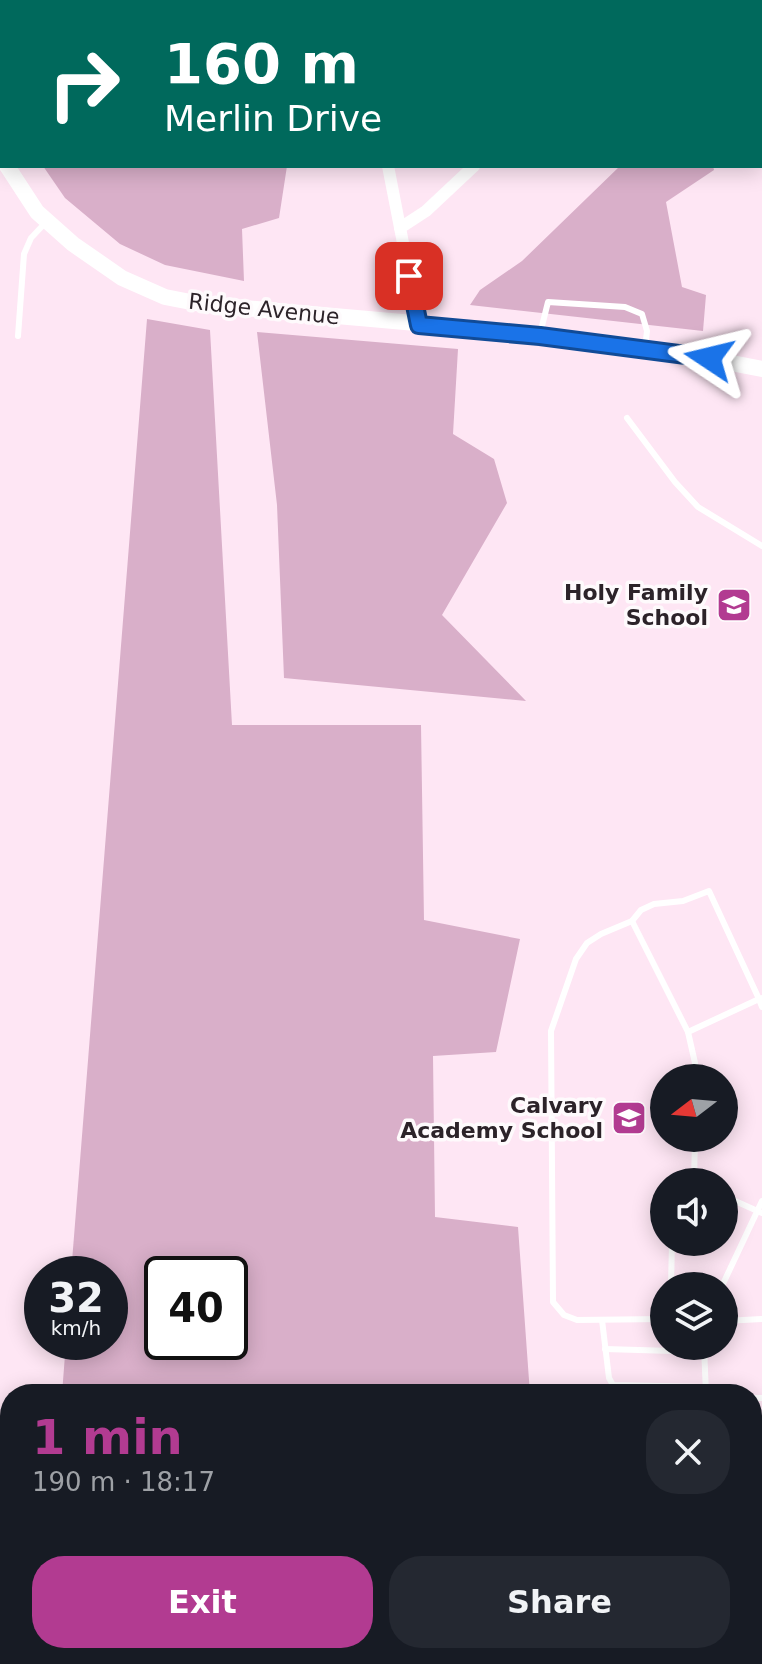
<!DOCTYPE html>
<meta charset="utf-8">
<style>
:root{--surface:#171b24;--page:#242831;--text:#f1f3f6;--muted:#9ea1a6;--accent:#b23b91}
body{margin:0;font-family:"DejaVu Sans",sans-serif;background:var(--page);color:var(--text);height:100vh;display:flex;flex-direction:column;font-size:30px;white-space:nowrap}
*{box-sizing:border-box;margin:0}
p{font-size:26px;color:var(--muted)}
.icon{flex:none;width:44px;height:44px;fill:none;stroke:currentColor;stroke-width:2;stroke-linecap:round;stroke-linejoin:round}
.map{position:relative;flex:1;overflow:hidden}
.details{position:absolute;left:0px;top:1384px;width:762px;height:280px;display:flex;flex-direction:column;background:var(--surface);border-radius:32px 32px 0 0;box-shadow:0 4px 20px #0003}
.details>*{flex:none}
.hud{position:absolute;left:0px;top:0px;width:762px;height:168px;box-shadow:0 4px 20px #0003;background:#00695c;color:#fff;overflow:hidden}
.needle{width:52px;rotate:254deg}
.fabs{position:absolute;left:650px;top:1064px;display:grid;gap:16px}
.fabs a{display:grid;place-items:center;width:88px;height:88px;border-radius:50%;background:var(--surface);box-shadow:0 4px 20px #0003;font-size:40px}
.speed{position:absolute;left:24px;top:1256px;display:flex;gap:16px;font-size:40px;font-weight:700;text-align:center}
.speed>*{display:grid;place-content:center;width:104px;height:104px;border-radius:50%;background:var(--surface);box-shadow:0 4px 20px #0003;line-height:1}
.speed small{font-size:20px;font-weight:400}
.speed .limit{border:4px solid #111;border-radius:12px;background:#fff;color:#111}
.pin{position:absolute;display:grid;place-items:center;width:68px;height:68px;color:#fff;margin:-34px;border-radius:16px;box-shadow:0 4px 12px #0006}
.me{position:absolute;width:88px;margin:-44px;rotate:280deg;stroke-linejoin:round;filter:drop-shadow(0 0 6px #0008)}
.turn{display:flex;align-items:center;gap:28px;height:168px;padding:0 32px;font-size:36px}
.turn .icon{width:104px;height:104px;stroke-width:2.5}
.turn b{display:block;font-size:56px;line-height:68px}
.round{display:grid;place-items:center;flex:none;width:84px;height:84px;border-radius:32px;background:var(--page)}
.summary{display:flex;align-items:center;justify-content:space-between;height:136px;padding:0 32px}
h1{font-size:48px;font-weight:600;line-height:60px;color:var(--accent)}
.action{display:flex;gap:16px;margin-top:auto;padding:16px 32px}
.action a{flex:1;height:92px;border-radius:32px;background:var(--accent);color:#fff;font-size:32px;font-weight:600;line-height:92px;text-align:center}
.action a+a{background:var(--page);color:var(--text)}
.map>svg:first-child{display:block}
.green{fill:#d9afc9;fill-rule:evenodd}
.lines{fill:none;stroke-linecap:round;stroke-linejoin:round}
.lane{stroke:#fff;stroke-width:6}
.street{stroke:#fff;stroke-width:12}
.secondary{stroke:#fff;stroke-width:16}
.route-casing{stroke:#114b97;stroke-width:20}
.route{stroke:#1a73e8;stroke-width:14}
.labels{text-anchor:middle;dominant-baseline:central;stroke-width:7;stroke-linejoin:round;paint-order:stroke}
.street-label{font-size:22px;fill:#2c2329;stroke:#fefafc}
.poi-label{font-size:22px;font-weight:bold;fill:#2c2329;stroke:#fefafc;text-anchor:end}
</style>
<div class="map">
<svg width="762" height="1664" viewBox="0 0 762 1664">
<rect width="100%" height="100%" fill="#fee6f4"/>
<!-- green -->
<g class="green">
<path d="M0,0H316L2,2V54Z"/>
<path d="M43,166H287L279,218L242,229L244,281L165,265L120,244L65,198Z"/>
<path d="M620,166H713L714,170L666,202L682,287L706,295L703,331L470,305L480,290L522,261Z"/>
<path d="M147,319L210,330L232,725H421L424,920L520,939L496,1052L433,1056L435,1217L518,1227L530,1394H62L66,1342H110V1274H71ZM230,1274V1342H162V1274Z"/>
<path d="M257,332L458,349L453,434L494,459L507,503L442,615L526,701L284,678L277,505Z"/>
<path d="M41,1654H650V1664H40Z"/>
</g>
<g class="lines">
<!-- lane -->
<g class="lane">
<path d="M540,334L548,302L625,307L642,314L647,331L645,349"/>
<path d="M18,336L24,254L31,238L47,221"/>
<path d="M627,418L675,482L698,507L762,546"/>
<path d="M632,921L688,1032"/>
<path d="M695,1078V1063L688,1032L759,999L762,1007"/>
<path d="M694,1182L695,1138"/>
<path d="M724,1196L762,1213"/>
<path d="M671,1286L672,1242"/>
<path d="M722,1286L762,1201"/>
<path d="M664,1319L577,1320L564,1315L553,1302L551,1031L576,959L587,943L601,934L632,921L641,910L654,904L683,901L709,891L759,999L762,998"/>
<path d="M602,1320L609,1378L613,1385L706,1387"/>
<path d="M724,1321L762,1319"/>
<path d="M704,1346L706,1394"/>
<path d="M605,1349L705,1352"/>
<path d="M752,1398H762"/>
</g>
<!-- street -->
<g class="street">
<path d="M416,2V0"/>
<path d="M638,2L640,0"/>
<path d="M388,166L419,325"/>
<path d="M400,228L426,211L474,166"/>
</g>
<!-- secondary -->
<g class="secondary">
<path d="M0,151L2,156"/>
<path d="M7,166L37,212L73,244L122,278L165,297L201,304C388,322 578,332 762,369"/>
</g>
</g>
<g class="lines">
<!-- route casing -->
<g class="route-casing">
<path id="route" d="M409,276L419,325L540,336L709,358"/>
</g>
<!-- route -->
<use href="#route" class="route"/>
</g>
<!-- icons -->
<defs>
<g id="school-square" transform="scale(1.8)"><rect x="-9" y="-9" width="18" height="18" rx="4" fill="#b23b91" stroke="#fefafc"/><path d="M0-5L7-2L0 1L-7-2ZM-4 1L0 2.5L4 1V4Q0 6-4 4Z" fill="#fff"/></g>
</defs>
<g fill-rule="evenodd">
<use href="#school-square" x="734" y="605"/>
<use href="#school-square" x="629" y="1118"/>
</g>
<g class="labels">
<!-- street labels -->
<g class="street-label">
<text transform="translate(264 309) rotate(6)">Ridge Avenue</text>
</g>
<!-- poi labels -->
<g class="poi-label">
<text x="708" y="592">Holy Family<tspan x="708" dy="25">School</tspan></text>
<text x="603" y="1105">Calvary<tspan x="603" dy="25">Academy School</tspan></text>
</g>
</g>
</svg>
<div class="fabs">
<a><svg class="needle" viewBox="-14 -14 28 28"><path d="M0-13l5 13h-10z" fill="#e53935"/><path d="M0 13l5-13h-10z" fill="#9ea1a6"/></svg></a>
<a><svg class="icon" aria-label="sound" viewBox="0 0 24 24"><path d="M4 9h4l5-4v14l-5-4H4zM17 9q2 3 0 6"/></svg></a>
<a><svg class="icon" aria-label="layers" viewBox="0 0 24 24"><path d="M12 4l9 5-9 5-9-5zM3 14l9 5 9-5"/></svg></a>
</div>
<div class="speed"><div>32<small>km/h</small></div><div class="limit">40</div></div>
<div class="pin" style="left:409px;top:276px;background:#d93025"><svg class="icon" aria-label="arrive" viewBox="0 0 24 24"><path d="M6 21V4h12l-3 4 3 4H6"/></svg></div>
<svg class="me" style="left:709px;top:358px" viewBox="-20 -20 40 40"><path d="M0-17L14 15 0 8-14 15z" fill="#1a73e8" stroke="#fff" stroke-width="4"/></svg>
<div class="hud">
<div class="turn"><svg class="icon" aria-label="right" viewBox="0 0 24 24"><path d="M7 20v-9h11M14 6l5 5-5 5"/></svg><div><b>160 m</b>Merlin Drive</div></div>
</div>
<section class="details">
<div class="summary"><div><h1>1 min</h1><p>190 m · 18:17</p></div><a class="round"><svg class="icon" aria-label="close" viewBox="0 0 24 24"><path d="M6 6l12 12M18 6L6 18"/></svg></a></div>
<div class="action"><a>Exit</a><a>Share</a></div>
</section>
</div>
